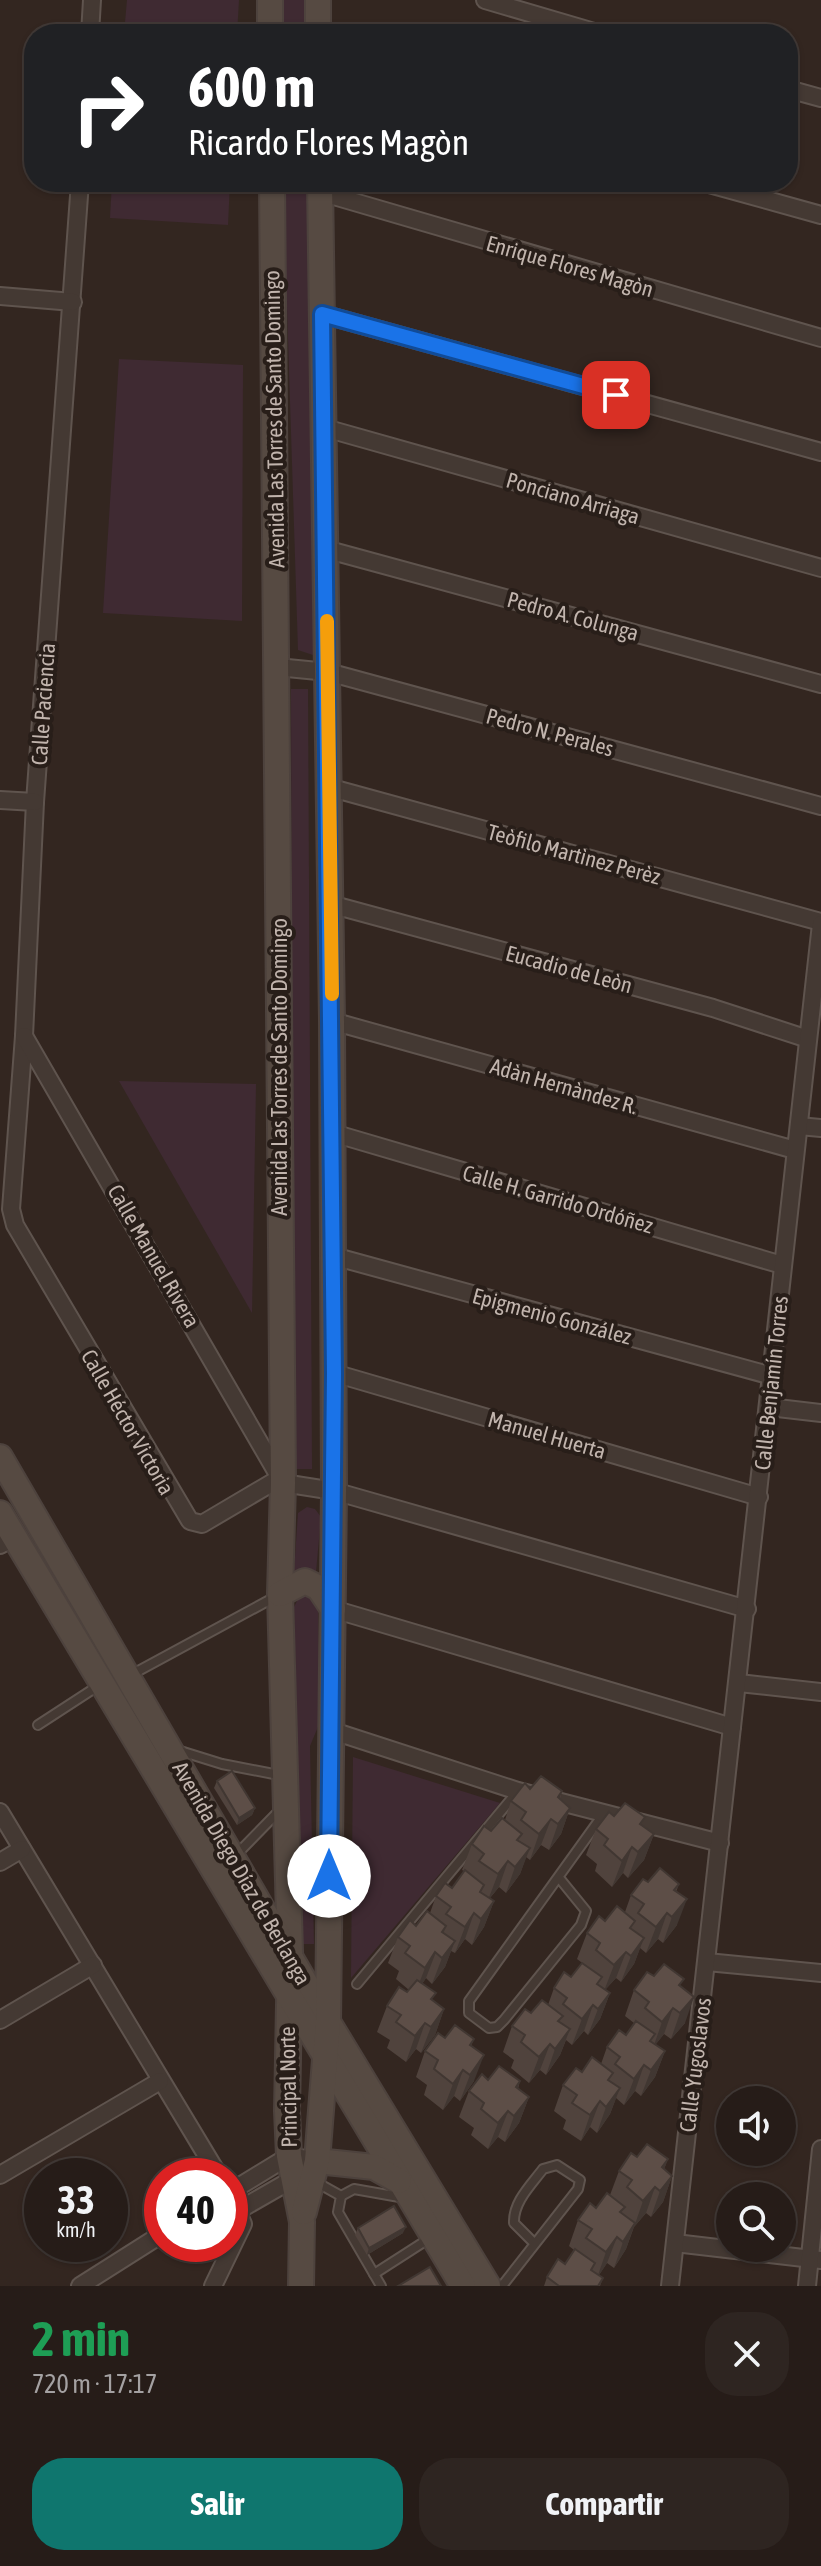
<!DOCTYPE html>
<html lang="es">
<meta charset="utf-8">
<style>
:root{--surface:#261c18;--page:#2e2521;--text:#f1f3f6;--muted:#a4a1a2;--line:#423a37;--accent:#0f766e}
body{margin:0;font-family:"Asap Condensed",sans-serif;background:var(--page);color:var(--text);height:100vh;display:flex;flex-direction:column;font-size:30px;white-space:nowrap}
*{box-sizing:border-box;margin:0}
p{font-size:26px;color:var(--muted)}
.icon{flex:none;width:44px;height:44px;fill:none;stroke:currentColor;stroke-width:2;stroke-linecap:round;stroke-linejoin:round}
.map{position:relative;height:2286px;overflow:hidden}
.drawer{display:flex;flex-direction:column;background:var(--surface);flex:1}
.drawer>*{flex:none}
.banner{position:absolute;left:24px;top:24px;width:774px;height:168px;border-radius:32px;box-shadow:0 2px 6px #0004,0 0 0 2px var(--line);background:#202124;color:#fff;overflow:hidden}
.fabs{position:absolute;left:716px;top:2086px;display:grid;gap:16px}
.fabs a{display:grid;place-items:center;width:80px;height:80px;border-radius:50%;background:var(--surface);box-shadow:0 2px 6px #0004,0 0 0 2px var(--line);font-size:40px}
.speed{position:absolute;left:24px;top:2158px;display:flex;gap:16px;font-size:40px;font-weight:700;text-align:center}
.speed>*{display:grid;place-content:center;width:104px;height:104px;border-radius:50%;background:var(--surface);box-shadow:0 2px 6px #0004,0 0 0 2px var(--line);line-height:1}
.speed small{font-size:20px;font-weight:400}
.speed .limit{border:12px solid #d22;background:#fff;color:#111}
.pin{position:absolute;display:grid;place-items:center;width:68px;height:68px;color:#fff;margin:-34px;border-radius:16px;box-shadow:0 4px 12px #0006}
.me{position:absolute;width:88px;margin:-44px;rotate:0deg;stroke-linejoin:round;filter:drop-shadow(0 0 6px #0008)}
.turn{display:flex;align-items:center;gap:28px;height:168px;padding:0 32px;font-size:36px}
.turn .icon{width:104px;height:104px;stroke-width:2.5}
.turn b{display:block;font-size:56px;line-height:68px}
.round{display:grid;place-items:center;flex:none;width:84px;height:84px;border-radius:32px;background:var(--page)}
.head{display:flex;align-items:center;justify-content:space-between;height:136px;padding:0 32px}
h1{font-size:48px;font-weight:700;line-height:60px;color:#1e9e55}
.primary-button{display:flex;gap:16px;margin-top:auto;padding:16px 32px}
.primary-button a{flex:1;height:92px;border-radius:32px;background:var(--accent);color:#fff;font-size:32px;font-weight:700;line-height:92px;text-align:center}
.primary-button a+a{background:var(--page);color:var(--text)}
.map>svg:first-child{display:block}
.green{fill:#3f2a32}
.lines{fill:none;stroke-linecap:round;stroke-linejoin:round}
.lane-casing{stroke:#5f544e;stroke-width:12}
.street-casing{stroke:#5f544e;stroke-width:20}
.secondary-casing{stroke:#4d423d;stroke-width:28}
.lane{stroke:#443933;stroke-width:8}
.street{stroke:#443933;stroke-width:16}
.secondary{stroke:#564a42;stroke-width:24}
.wall{fill:#50433d}
.shaded-wall{fill:#413732}
.building{fill:#5d4e47;stroke:#413732;stroke-width:2}
.route-casing{stroke:#114b97;stroke-width:20}
.route{stroke:#1a73e8;stroke-width:14}
.slow{stroke:#f59e0b;stroke-width:14}
.labels{text-anchor:middle;dominant-baseline:central;stroke-width:8;stroke-linejoin:round;paint-order:stroke}
.street-label{font-size:22px;fill:#c1b4ad;stroke:#281e19}
</style>
<div class="map">
<svg width="821" height="2286" viewBox="0 0 821 2286">
<rect width="100%" height="100%" fill="#332620"/>
<!-- green -->
<g class="green">
<path d="M127,0H239L237,34H124Z"/>
<path d="M278,0H311L312,34H279Z"/>
<path d="M112,182H230L228,225L110,218Z"/>
<path d="M283,182H315L313,655L298,650Z"/>
<path d="M119,359L243,365L242,621L103,613Z"/>
<path d="M291,689H308L312,1469H293Z"/>
<path d="M119,1081L256,1084L252,1313Z"/>
<path d="M307,1507L315,1509L321,1517L316,1572H294L298,1513Z"/>
<path d="M301,1593L313,1597L318,1605L320,1722L310,1746L314,1944H302L294,1607Z"/>
<path d="M353,1757L500,1803L351,1978Z"/>
</g>
<g class="lines">
<!-- lane casing -->
<g class="lane-casing">
<g id="lane">
<path d="M129,1676L275,1597"/>
<path d="M38,1725L101,1684"/>
<path d="M177,1750L222,1764L284,1776"/>
<path d="M236,1855L280,1810"/>
<path d="M560,1879L586,1911L581,1925L504,2020L497,2027L489,2028L469,2013V2001L605,1812"/>
<path d="M357,1984L518,1791"/>
<path d="M316,2182L341,2196L338,2212L381,2286"/>
<path d="M341,2196L354,2189L405,2198"/>
<path d="M374,2274L430,2238"/>
<path d="M502,2286L578,2189L580,2180L557,2165L543,2169C531,2185 513,2202 514,2223L535,2244"/>
</g>
</g>
<!-- street casing -->
<g class="street-casing">
<g id="street">
<path d="M485,0L601,34"/>
<path d="M90,34L92,0"/>
<path d="M788,89L821,98"/>
<path d="M80,182L35,802L24,1036L11,1209L15,1225L190,1521L202,1524L280,1478L283,1483L334,1491L747,1609"/>
<path d="M702,182L821,215"/>
<path d="M320,192L821,338"/>
<path d="M0,296L73,302"/>
<path d="M322,314L821,452"/>
<path d="M325,428L821,568"/>
<path d="M325,549L821,684"/>
<path d="M277,667L328,672L821,806"/>
<path d="M328,787L821,922"/>
<path d="M0,800L35,802"/>
<path d="M330,904L713,1008L808,1039"/>
<path d="M332,1021L795,1150"/>
<path d="M24,1036L280,1478"/>
<path d="M799,1126L821,1128"/>
<path d="M333,1133L782,1265"/>
<path d="M333,1256L772,1376"/>
<path d="M334,1373L759,1497"/>
<path d="M769,1407L821,1413"/>
<path d="M0,1545L14,1537"/>
<path d="M333,1609L732,1727"/>
<path d="M739,1683L821,1692"/>
<path d="M330,1730L518,1791L720,1843"/>
<path d="M0,1812L219,2176"/>
<path d="M0,1862L22,1849"/>
<path d="M707,1962L821,1973"/>
<path d="M0,2020L93,1965"/>
<path d="M0,2175L160,2081"/>
<path d="M230,2192L289,2156L317,2161"/>
<path d="M239,2210L300,2175"/>
<path d="M675,2243L821,2260"/>
<path d="M80,2286L162,2234"/>
<path d="M213,2286L243,2224L230,2194"/>
<path d="M670,2286L821,924"/>
<path d="M807,2286L821,2149"/>
</g>
</g>
<!-- secondary casing -->
<g class="secondary-casing">
<g id="secondary">
<path d="M270,0V34"/>
<path d="M318,0V34"/>
<path d="M272,182L283,1483L280,1594L290,1952L287,2111L289,2156L302,2222L301,2286"/>
<path d="M0,1457L328,2022L488,2286"/>
<path d="M0,1513L463,2286"/>
<path d="M280,1594L305,1581L319,1588L333,1609"/>
<path d="M317,2161L374,2167L399,2181"/>
<path d="M304,2212L317,2161L328,2022L334,1491L332,1021L320,182"/>
</g>
</g>
<!-- lane -->
<use href="#lane" class="lane"/>
<!-- street -->
<use href="#street" class="street"/>
<!-- secondary -->
<use href="#secondary" class="secondary"/>
</g>
<!-- wall -->
<g class="wall">
<path d="M217,1781L255,1808L252,1815L237,1825L214,1788Z"/>
<path d="M530,1789L562,1791L560,1799L570,1808L561,1834L549,1850L541,1845L530,1860L526,1857L520,1874L506,1893L499,1887L490,1898L494,1901L484,1927L472,1945L465,1939L455,1953L451,1951L445,1967L432,1984L426,1978L422,1984L433,2001L444,2009L435,2035L421,2053L416,2049L406,2062L387,2048L390,2040L377,2032L387,2006L409,1990L396,1979L399,1971L388,1963L398,1937L416,1926L430,1913L436,1896L452,1888L464,1871L462,1870L472,1844L505,1820L511,1801Z"/>
<path d="M642,1825L654,1834L644,1860L628,1878L623,1873L612,1887L595,1871L597,1864L586,1855L596,1829Z"/>
<path d="M648,1882L679,1884L676,1892L677,1925L663,1943L658,1939L646,1953L640,1948L634,1964L621,1982L616,1978L605,1990L610,1993L600,2019L588,2035L584,2031L572,2045L566,2040L560,2055L546,2075L540,2070L529,2083L511,2068L514,2060L503,2052L512,2026L531,2013L548,2005L554,1988L571,1977L589,1968L577,1959L587,1933L605,1921L625,1912L631,1895Z"/>
<path d="M654,1976L681,1986L685,2023L671,2039L664,2034L655,2045L665,2051L655,2077L641,2096L635,2091L624,2105L616,2098L610,2114L597,2133L590,2127L581,2141L563,2129L566,2120L554,2111L563,2085L582,2072L601,2064L607,2047L626,2035L634,2023L625,2016L634,1990Z"/>
<path d="M445,2038L474,2039L471,2046L474,2081L460,2101L454,2096L443,2110L424,2095L427,2085L416,2077L425,2051Z"/>
<path d="M488,2080L520,2081L518,2089L529,2097L519,2123L505,2142L498,2137L488,2149L471,2135L474,2128L459,2117L469,2091Z"/>
<path d="M637,2157L668,2159L664,2169L672,2176L663,2202L651,2217L646,2213L634,2227L626,2249L614,2268L607,2263L599,2275L603,2278L600,2286H544L547,2277L565,2264L574,2250L569,2246L578,2220L596,2208L610,2195L619,2171Z"/>
<path d="M358,2228L403,2233L367,2255L355,2235Z"/>
</g>
<!-- shaded-wall -->
<g class="shaded-wall">
<path d="M562,1791L541,1845L530,1860L539,1834L558,1797Z"/>
<path d="M255,1808L252,1815L237,1825L239,1818Z"/>
<path d="M570,1808L561,1834L549,1850L558,1824Z"/>
<path d="M654,1834L644,1860L628,1878L638,1852Z"/>
<path d="M632,1847L623,1873L612,1887L622,1861Z"/>
<path d="M530,1848L520,1874L506,1893L515,1867Z"/>
<path d="M508,1861L499,1887L488,1900L498,1874Z"/>
<path d="M687,1899L677,1925L663,1943L672,1917Z"/>
<path d="M494,1901L484,1927L472,1945L481,1919Z"/>
<path d="M474,1913L465,1939L455,1953L465,1927Z"/>
<path d="M667,1913L658,1939L646,1953L656,1927Z"/>
<path d="M446,1926L426,1978L415,1994L425,1968Z"/>
<path d="M644,1938L634,1964L621,1982L631,1956Z"/>
<path d="M455,1941L445,1967L432,1984L442,1958Z"/>
<path d="M626,1952L616,1978L604,1991L614,1965Z"/>
<path d="M610,1993L600,2019L588,2035L598,2009Z"/>
<path d="M694,1997L685,2023L671,2039L680,2013Z"/>
<path d="M593,2005L584,2031L572,2045L582,2019Z"/>
<path d="M673,2008L664,2034L653,2048L662,2022Z"/>
<path d="M444,2009L435,2035L421,2053L431,2027Z"/>
<path d="M425,2023L416,2049L406,2062L415,2036Z"/>
<path d="M570,2029L560,2055L546,2075L555,2049Z"/>
<path d="M550,2044L540,2070L529,2083L539,2057Z"/>
<path d="M665,2051L655,2077L641,2096L651,2070Z"/>
<path d="M484,2055L474,2081L460,2101L470,2075Z"/>
<path d="M644,2065L635,2091L624,2105L634,2079Z"/>
<path d="M463,2070L454,2096L443,2110L453,2084Z"/>
<path d="M520,2081L498,2137L488,2149L498,2123Z"/>
<path d="M620,2088L610,2114L597,2133L606,2107Z"/>
<path d="M529,2097L519,2123L505,2142L514,2116Z"/>
<path d="M600,2101L590,2127L581,2141L590,2115Z"/>
<path d="M668,2159L658,2185L655,2187L646,2213L634,2227L643,2201L662,2167Z"/>
<path d="M672,2176L663,2202L651,2217L660,2191Z"/>
<path d="M635,2223L626,2249L614,2268L623,2242Z"/>
<path d="M406,2227L403,2233L367,2255L369,2248Z"/>
<path d="M617,2237L607,2263L597,2278L606,2252Z"/>
</g>
<!-- building -->
<g class="building">
<path d="M232,1771L255,1808L239,1818L217,1781Z"/>
<path d="M541,1776L562,1791L558,1797L570,1808L558,1824L551,1819L539,1834L521,1820L526,1812L511,1801L525,1783L530,1789Z"/>
<path d="M625,1803L645,1817L640,1824L654,1834L638,1852L632,1847L622,1861L604,1845L608,1839L596,1829L609,1812L614,1816Z"/>
<path d="M502,1818L522,1834L517,1840L530,1848L515,1867L508,1861L498,1874L479,1861L484,1854L472,1844L484,1826L491,1831Z"/>
<path d="M660,1868L679,1884L674,1890L687,1899L672,1917L667,1913L656,1927L638,1913L644,1904L631,1895L643,1879L648,1882Z"/>
<path d="M465,1870L484,1885L480,1892L494,1901L481,1919L474,1913L465,1927L446,1914L451,1907L436,1896L445,1883L452,1888Z"/>
<path d="M617,1906L635,1921L630,1928L644,1938L631,1956L626,1952L614,1965L596,1950L600,1943L587,1933L599,1916L605,1921Z"/>
<path d="M427,1911L446,1926L442,1932L455,1941L442,1958L435,1952L425,1968L405,1953L410,1946L398,1937L410,1920L416,1926Z"/>
<path d="M582,1963L602,1977L597,1984L610,1993L598,2009L593,2005L582,2019L563,2004L567,1998L554,1988L564,1972L571,1977Z"/>
<path d="M664,1964L684,1979L679,1985L694,1997L680,2013L673,2008L662,2022L645,2008L649,2002L634,1990L647,1972L654,1976Z"/>
<path d="M417,1980L436,1993L431,1999L444,2009L431,2027L425,2023L415,2036L396,2022L401,2015L387,2006L399,1987L407,1992Z"/>
<path d="M542,2000L563,2016L558,2021L570,2029L555,2049L550,2044L539,2057L521,2042L525,2035L512,2026L525,2009L531,2013Z"/>
<path d="M636,2021L655,2034L650,2041L665,2051L651,2070L644,2065L634,2079L615,2064L620,2057L607,2047L619,2030L626,2035Z"/>
<path d="M455,2025L474,2039L470,2045L484,2055L470,2075L463,2070L453,2084L434,2069L438,2060L425,2051L438,2033L445,2038Z"/>
<path d="M592,2057L613,2073L608,2080L620,2088L606,2107L600,2101L590,2115L572,2103L577,2095L563,2085L576,2068L582,2072Z"/>
<path d="M499,2066L520,2081L516,2087L529,2097L514,2116L508,2111L498,2123L481,2109L484,2103L469,2091L482,2074L488,2080Z"/>
<path d="M647,2144L668,2159L662,2167L672,2176L660,2191L655,2187L643,2201L627,2187L632,2180L619,2171L631,2153L637,2157Z"/>
<path d="M607,2193L625,2207L620,2212L635,2223L623,2242L617,2237L606,2252L586,2238L592,2229L578,2220L590,2203L596,2208Z"/>
<path d="M394,2206L406,2227L369,2248L358,2228Z"/>
<path d="M575,2249L595,2263L591,2270L603,2278L598,2286H559L547,2277L558,2259L565,2264Z"/>
<path d="M430,2267L441,2286H398Z"/>
</g>
<g class="lines">
<!-- route casing -->
<g class="route-casing">
<path id="route" d="M329,1876L334,1373L322,314L616,395"/>
</g>
<!-- route -->
<use href="#route" class="route"/>
<!-- slow -->
<path class="slow" d="M327,621L332,994"/>
</g>
<g class="labels">
<!-- street labels -->
<g class="street-label">
<text transform="translate(570 266) rotate(16)">Enrique Flores Magòn</text>
<text transform="translate(274 419) rotate(-91)">Avenida Las Torres de Santo Domingo</text>
<text transform="translate(573 498) rotate(16)">Ponciano Arriaga</text>
<text transform="translate(573 616) rotate(15)">Pedro A. Colunga</text>
<text transform="translate(43 704) rotate(-86)">Calle Paciencia</text>
<text transform="translate(550 732) rotate(15)">Pedro N. Perales</text>
<text transform="translate(574 854) rotate(15)">Teòfilo Martìnez Perèz</text>
<text transform="translate(569 969) rotate(15)">Eucadio de Leòn</text>
<text transform="translate(279 1067) rotate(-90)">Avenida Las Torres de Santo Domingo</text>
<text transform="translate(564 1086) rotate(16)">Adàn Hernàndez R.</text>
<text transform="translate(558 1199) rotate(16)">Calle H. Garrido Ordóñez</text>
<text transform="translate(154 1256) rotate(60)">Calle Manuel Rivera</text>
<text transform="translate(552 1316) rotate(15)">Epigmenio González</text>
<text transform="translate(771 1383) rotate(-84)">Calle Benjamín Torres</text>
<text transform="translate(128 1422) rotate(60)">Calle Héctor Victoria</text>
<text transform="translate(547 1435) rotate(16)">Manuel Huerta</text>
<text transform="translate(242 1873) rotate(60)">Avenida Diego Díaz de Berlanga</text>
<text transform="translate(695 2065) rotate(-83)">Calle Yugoslavos</text>
<text transform="translate(288 2087) rotate(-91)">Principal Norte</text>
</g>
</g>
</svg>
<div class="fabs">
<a><svg class="icon" aria-label="sound" viewBox="0 0 24 24"><path d="M4 9h4l5-4v14l-5-4H4zM17 9q2 3 0 6"/></svg></a>
<a><svg class="icon" aria-label="search" viewBox="0 0 24 24"><circle cx="10" cy="10" r="6"/><path d="M15 15l6 6"/></svg></a>
</div>
<div class="speed"><div>33<small>km/h</small></div><div class="limit">40</div></div>
<div class="pin" style="left:616px;top:395px;background:#d93025"><svg class="icon" aria-label="arrive" viewBox="0 0 24 24"><path d="M6 21V4h12l-3 4 3 4H6"/></svg></div>
<svg class="me" style="left:329px;top:1876px" viewBox="-20 -20 40 40"><circle r="19" fill="#fff"/><path d="M0-13L10 11 0 6-10 11z" fill="#1a73e8"/></svg>
<div class="banner">
<div class="turn"><svg class="icon" aria-label="right" viewBox="0 0 24 24"><path d="M7 20v-9h11M14 6l5 5-5 5"/></svg><div><b>600 m</b>Ricardo Flores Magòn</div></div>
</div>
</div>
<section class="drawer">
<div class="head"><div><h1>2 min</h1><p>720 m · 17:17</p></div><a class="round"><svg class="icon" aria-label="close" viewBox="0 0 24 24"><path d="M6 6l12 12M18 6L6 18"/></svg></a></div>
<div class="primary-button"><a>Salir</a><a>Compartir</a></div>
</section>
